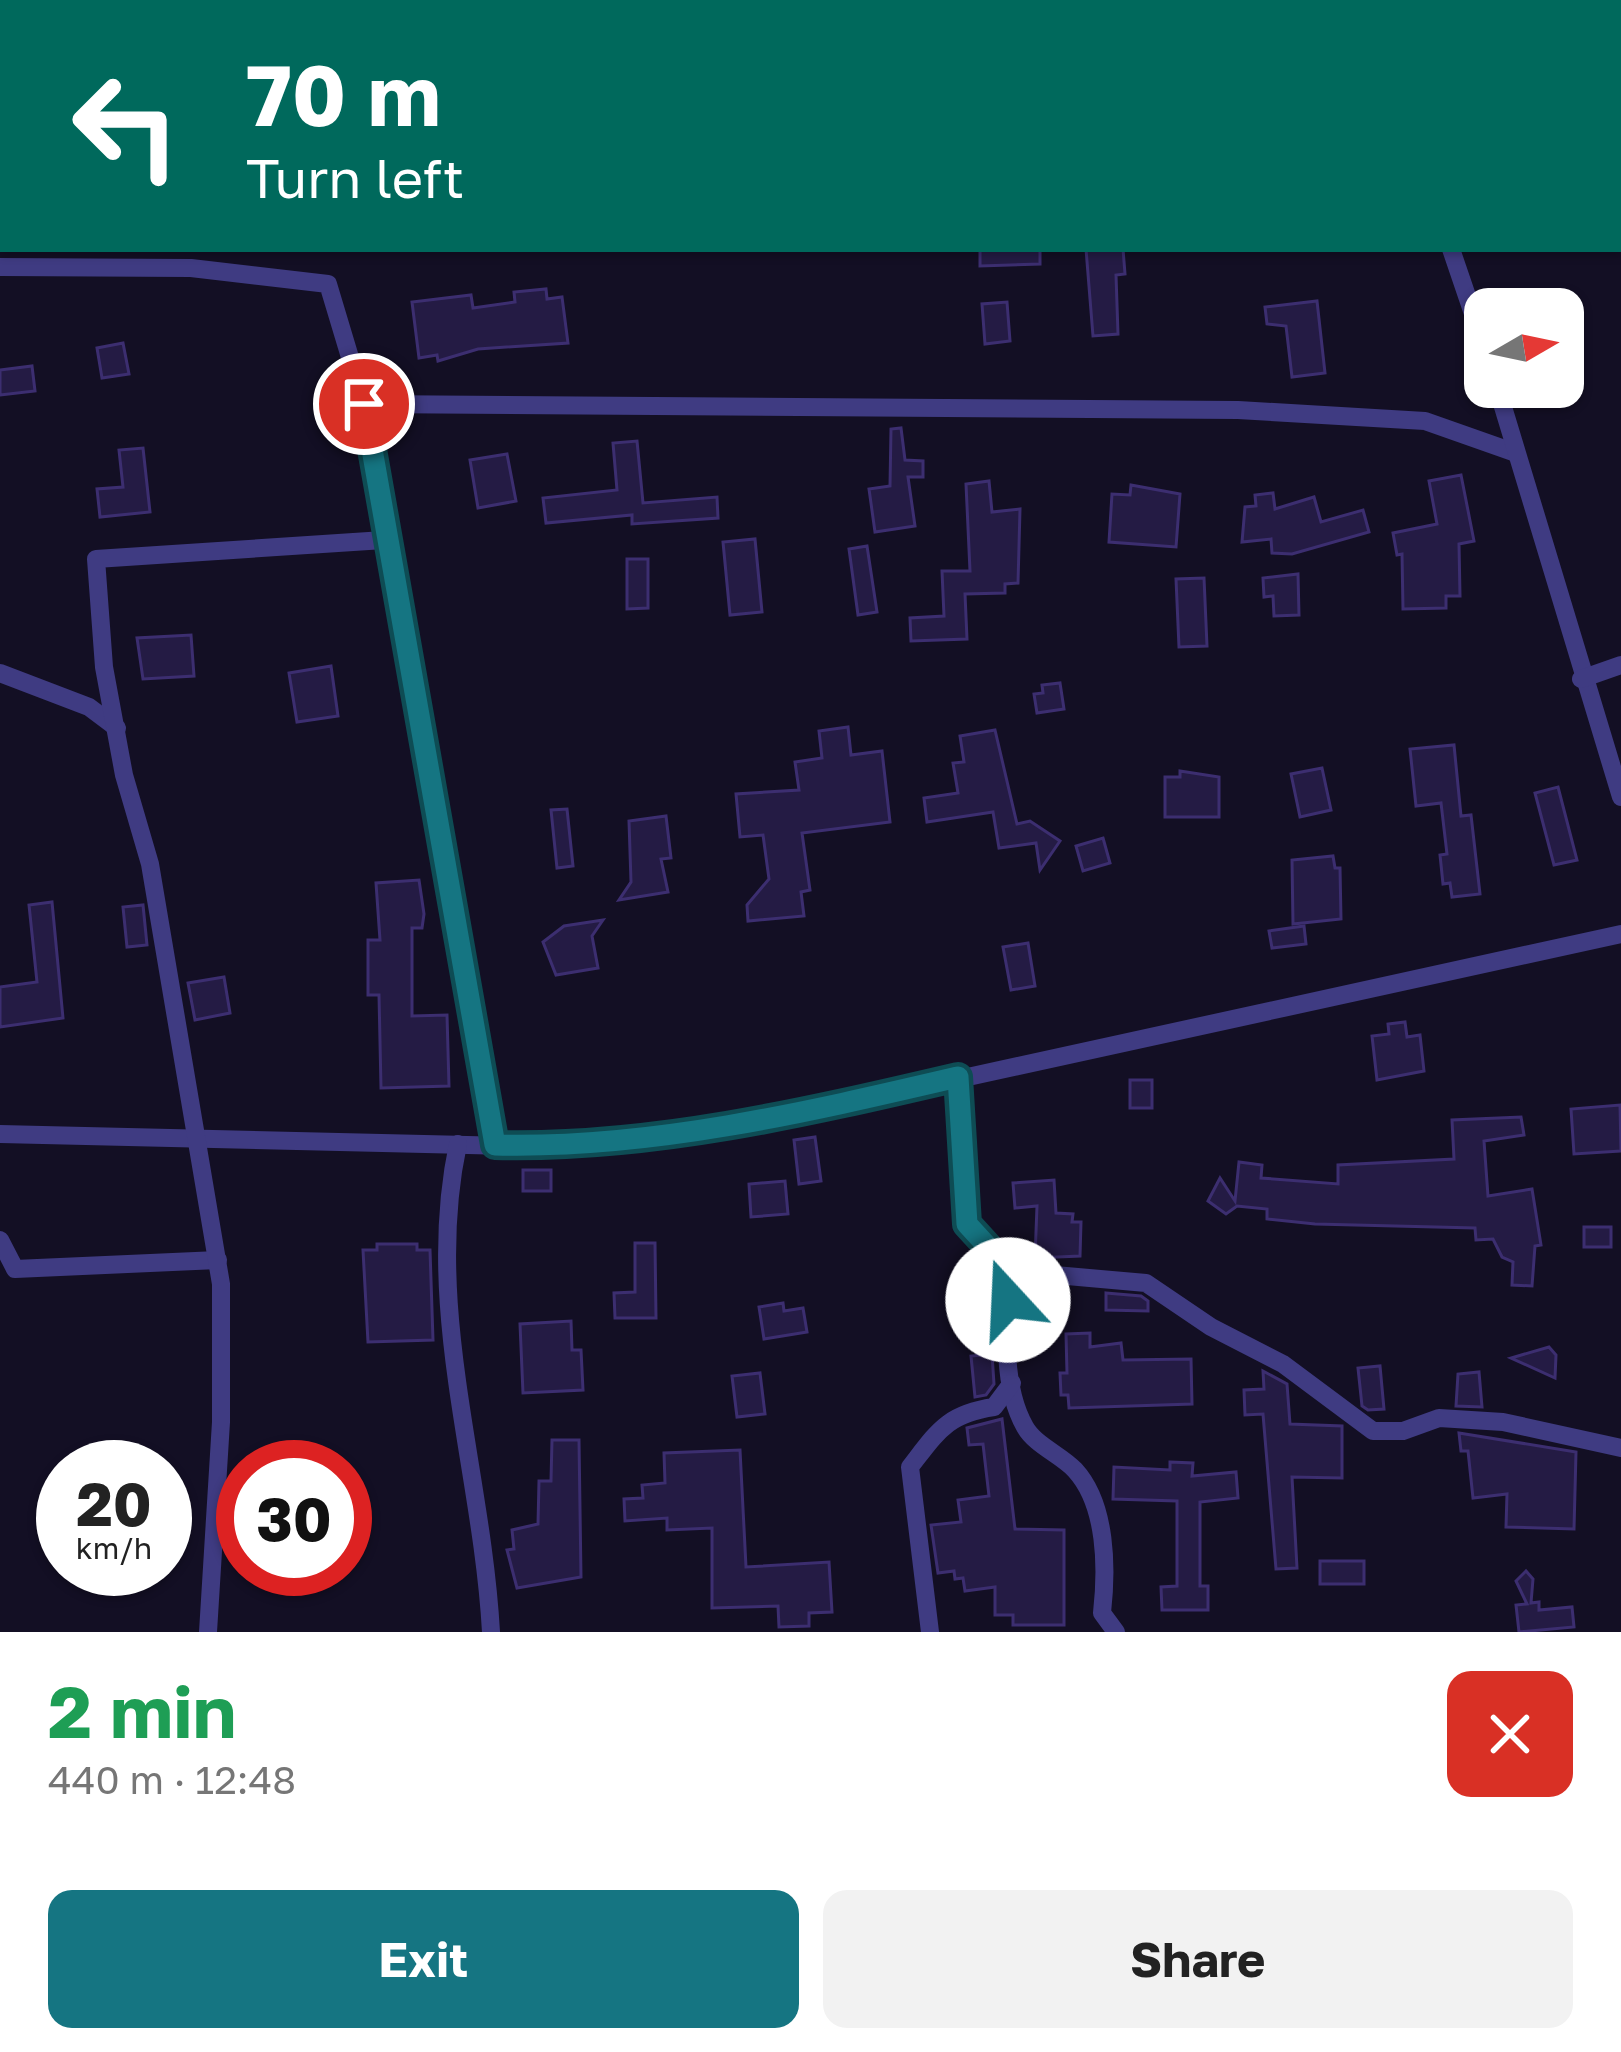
<!DOCTYPE html>
<meta charset="utf-8">
<style>
:root{--surface:#fff;--page:#f2f2f2;--text:#222;--muted:#767676;--accent:#157582}
body{margin:0;font-family:"Golos Text",sans-serif;background:var(--page);color:var(--text);height:100vh;display:flex;flex-direction:column;font-size:45px;white-space:nowrap}
*{box-sizing:border-box;margin:0}
p{font-size:39px;color:var(--muted)}
.icon{flex:none;width:66px;height:66px;fill:none;stroke:currentColor;stroke-width:2;stroke-linecap:round;stroke-linejoin:round}
.map{position:relative;height:1632px;overflow:hidden}
.panel{display:flex;flex-direction:column;background:var(--surface);flex:1}
.panel>*{flex:none}
.top-card{position:absolute;left:0px;top:0px;width:1623px;height:252px;box-shadow:0 3px 9px #0004;background:#00695c;color:#fff;overflow:hidden}
.needle{width:78px;rotate:81deg}
.fabs{position:absolute;left:1464px;top:288px;display:grid;gap:24px}
.fabs a{display:grid;place-items:center;width:120px;height:120px;border-radius:24px;background:var(--surface);box-shadow:0 3px 9px #0004;font-size:60px}
.speed{position:absolute;left:36px;top:1440px;display:flex;gap:24px;font-size:60px;font-weight:700;text-align:center}
.speed>*{display:grid;place-content:center;width:156px;height:156px;border-radius:50%;background:var(--surface);box-shadow:0 3px 9px #0004;line-height:1}
.speed small{font-size:30px;font-weight:400}
.speed .limit{border:18px solid #d22;background:#fff;color:#111}
.pin{position:absolute;display:grid;place-items:center;width:102px;height:102px;color:#fff;margin:-51px;border:6px solid #fff;border-radius:50%;box-shadow:0 3px 12px #0007}
.me{position:absolute;width:132px;margin:-66px;rotate:340deg;stroke-linejoin:round;filter:drop-shadow(0 0 9px #0008)}
.turn{display:flex;align-items:center;gap:42px;height:252px;padding:0 48px;font-size:54px}
.turn .icon{width:156px;height:156px;stroke-width:2.5}
.turn b{display:block;font-size:84px;line-height:102px}
.round{display:grid;place-items:center;flex:none;width:126px;height:126px;border-radius:24px;background:var(--page)}
.overview{display:flex;align-items:center;justify-content:space-between;height:204px;padding:0 48px}
h1{font-size:72px;font-weight:700;line-height:90px;color:#1e9e55}
.cta{display:flex;gap:24px;margin-top:auto;padding:24px 48px}
.cta a{flex:1;height:138px;border-radius:24px;background:var(--accent);color:#fff;font-size:48px;font-weight:700;line-height:138px;text-align:center}
.cta a+a{background:var(--page);color:var(--text)}
.map>svg:first-child{display:block}
.building{fill:#241b44;stroke:#3c2e70;stroke-width:3}
.lines{fill:none;stroke-linecap:round;stroke-linejoin:round}
.street{stroke:#3f3b82;stroke-width:18}
.route-casing{stroke:#0e4c54;stroke-width:30}
.route{stroke:#157582;stroke-width:21}
</style>
<div class="map">
<svg width="1621" height="1632" viewBox="0 0 1621 1632">
<rect width="100%" height="100%" fill="#130f24"/>
<!-- building -->
<g class="building">
<path d="M980,249H1040V264L980,266Z"/>
<path d="M1086,249H1123L1125,274L1116,275L1118,334L1093,336Z"/>
<path d="M546,289L547,299L562,297L568,343L478,349L438,361L437,355L419,358L412,302L471,295L473,308L515,302L514,292Z"/>
<path d="M1317,301L1325,373L1292,377L1286,326L1267,324L1265,307Z"/>
<path d="M1007,302L1010,341L985,344L982,304Z"/>
<path d="M123,343L129,374L102,378L97,348Z"/>
<path d="M32,366L35,391L0,395V370Z"/>
<path d="M901,428L905,460L923,461V477H908L915,526L875,532L869,489L890,486L891,429Z"/>
<path d="M637,441L643,503L717,497L718,518L632,524V515L546,523L543,498L617,490L613,443Z"/>
<path d="M143,448L150,512L100,517L97,489L123,487L119,450Z"/>
<path d="M507,454L516,501L478,508L470,460Z"/>
<path d="M1461,475L1474,541L1459,544L1460,596H1446V608L1403,609L1402,554L1397,555L1393,533L1437,524L1429,481Z"/>
<path d="M989,481L992,512L1020,509L1018,583L1005,584V593L965,594L967,639L911,641L910,618L944,616L942,571H970L966,484Z"/>
<path d="M1131,485L1180,494L1176,547L1109,542L1112,494L1130,495Z"/>
<path d="M1273,493L1275,509L1314,497L1321,522L1363,510L1369,532L1292,554L1272,553L1271,539L1242,542L1245,507L1256,506L1255,495Z"/>
<path d="M755,539L762,612L730,615L723,542Z"/>
<path d="M867,546L877,612L858,615L849,549Z"/>
<path d="M627,559H648V608L627,609Z"/>
<path d="M1298,574L1299,615L1274,616L1273,596L1264,597L1263,578Z"/>
<path d="M1204,578L1207,646L1179,647L1176,579Z"/>
<path d="M191,635L194,676L143,679L137,638Z"/>
<path d="M331,666L338,716L297,722L289,673Z"/>
<path d="M1060,683L1064,709L1037,713L1034,694L1043,693L1042,685Z"/>
<path d="M848,727L851,755L882,751L890,822L802,833L810,890L801,892L804,916L748,921L747,905L769,879L763,835L740,837L736,794L799,790L795,762L822,758L819,731Z"/>
<path d="M995,730L1017,824L1030,821L1060,841L1040,870L1036,843L999,848L993,812L927,822L924,798L958,793L953,763L964,762L960,736Z"/>
<path d="M1454,745L1461,816L1471,815L1480,894L1452,897L1450,883L1443,884L1440,855L1447,854L1441,803L1416,806L1410,749Z"/>
<path d="M1322,768L1331,810L1300,817L1291,774Z"/>
<path d="M1180,771L1219,777V817H1165V777H1180Z"/>
<path d="M1558,787L1577,860L1554,865L1535,793Z"/>
<path d="M567,809L573,866L557,868L551,810Z"/>
<path d="M666,816L671,858L661,859L668,892L619,900L631,882L629,821Z"/>
<path d="M1103,838L1110,863L1083,871L1076,846Z"/>
<path d="M1333,856L1335,868H1340L1341,919L1293,924L1292,860Z"/>
<path d="M419,880L424,914L422,928H412V1016L447,1015L449,1086L381,1088L379,995H368V940H380L376,883Z"/>
<path d="M52,902L63,1018L0,1027V987L37,982L29,905Z"/>
<path d="M143,905L147,945L127,947L123,907Z"/>
<path d="M603,920L592,936L598,968L556,975L543,942L564,926Z"/>
<path d="M1304,926L1306,944L1272,948L1269,931Z"/>
<path d="M1028,943L1035,986L1011,990L1003,947Z"/>
<path d="M224,977L230,1013L195,1020L188,983Z"/>
<path d="M1405,1022L1407,1037L1420,1035L1424,1071L1377,1080L1372,1036L1389,1034L1388,1024Z"/>
<rect x="1130" y="1080" width="22" height="28"/>
<path d="M1620,1105L1621,1151L1574,1154L1571,1109Z"/>
<path d="M1521,1117L1524,1135L1484,1141L1488,1196L1532,1189L1541,1245L1535,1246L1532,1286L1512,1285L1513,1262L1502,1257L1493,1239L1476,1240L1475,1228L1315,1224L1267,1219V1209L1237,1206L1226,1214L1208,1201L1220,1178L1235,1201L1239,1162L1262,1165L1261,1178L1338,1184V1165L1454,1159L1452,1120Z"/>
<path d="M815,1137L821,1181L799,1184L794,1140Z"/>
<rect x="523" y="1170" width="28" height="21"/>
<path d="M1054,1180L1056,1213L1073,1214L1072,1222H1081L1080,1256L1035,1258L1037,1206L1015,1208L1013,1183Z"/>
<path d="M785,1181L788,1214L751,1217L749,1184Z"/>
<rect x="1584" y="1227" width="27" height="20"/>
<path d="M635,1243H655L656,1318H615L614,1293L635,1292Z"/>
<path d="M377,1244H417V1250H430L433,1340L368,1342L363,1250H377Z"/>
<path d="M966,1263L986,1264L989,1303L965,1302Z"/>
<path d="M1106,1293L1141,1296L1148,1301V1311L1106,1310Z"/>
<path d="M783,1303L784,1311L803,1308L807,1332L764,1339L759,1307Z"/>
<path d="M571,1321L572,1350H581L583,1390L523,1393L520,1324Z"/>
<path d="M1090,1333V1347L1121,1343L1123,1360L1191,1359L1192,1404L1069,1408L1068,1395H1061L1060,1373H1067L1066,1334Z"/>
<path d="M1549,1347L1556,1355L1555,1378L1511,1358Z"/>
<path d="M992,1354L994,1384L986,1395L975,1397L971,1356Z"/>
<path d="M1380,1366L1384,1409L1368,1410L1362,1406L1358,1368Z"/>
<path d="M1263,1371L1287,1384L1290,1424L1342,1426V1478L1292,1477L1297,1568L1276,1569L1263,1414L1245,1415L1244,1390L1264,1389Z"/>
<path d="M1479,1372L1482,1407L1456,1406L1458,1374Z"/>
<path d="M760,1373L765,1414L737,1417L732,1376Z"/>
<path d="M1002,1419L1015,1529L1064,1530V1625H1013V1615H995V1587L965,1591L963,1578L955,1579L954,1571L938,1573L931,1525L961,1522L958,1500L989,1496L983,1444L969,1445L967,1428Z"/>
<path d="M1459,1433L1576,1452L1574,1529L1506,1527L1507,1494L1473,1498L1468,1451H1461Z"/>
<path d="M552,1440H579L581,1577L517,1588L507,1550L514,1549L512,1530L538,1524L539,1481H551Z"/>
<path d="M740,1450L746,1567L829,1562L832,1612L809,1613V1626L779,1627L778,1606L712,1608V1528L667,1530V1518L625,1521L624,1499L643,1498L642,1485L665,1483L664,1453Z"/>
<path d="M1170,1462L1193,1463L1192,1476L1236,1472L1238,1498L1200,1502V1586H1208V1610H1162L1161,1587L1177,1586V1501L1113,1499L1114,1467L1170,1470Z"/>
<rect x="1320" y="1561" width="44" height="23"/>
<path d="M1526,1571L1533,1579L1531,1603L1539,1602V1610L1572,1607L1574,1627L1519,1632L1516,1605L1527,1604L1516,1581Z"/>
</g>
<g class="lines">
<!-- street -->
<g class="street">
<path d="M1366,0L1367,3"/>
<path d="M1451,249L1485,349"/>
<path d="M0,267L191,268L328,284L364,404L1238,410L1425,421L1513,452"/>
<path d="M1497,387L1621,797"/>
<path d="M364,404L495,1145"/>
<path d="M0,673L89,707L117,728"/>
<path d="M1581,679L1621,665"/>
<path d="M959,1077L967,1224L1010,1271C1007,1319 1000,1383 1025,1427C1035,1445 1061,1455 1075,1470C1107,1505 1107,1569 1102,1613L1116,1632"/>
<path d="M0,1134L556,1147L822,1109L1621,934"/>
<path d="M458,1144C423,1307 482,1469 491,1632"/>
<path d="M0,1240L15,1269L218,1260"/>
<path d="M1010,1271L1146,1283L1211,1327L1283,1364L1373,1431H1403L1439,1418L1503,1422L1621,1448"/>
<path d="M208,1632L221,1422V1284L150,864L124,775L104,667L96,559L384,540"/>
<path d="M930,1632L910,1467C938,1431 947,1414 994,1407L1012,1383"/>
</g>
</g>
<g class="lines">
<!-- route casing -->
<g class="route-casing">
<path id="route" d="M364,404L495,1145C650,1149 808,1112 958,1077L967,1224L1010,1271L1008,1300"/>
</g>
<!-- route -->
<use href="#route" class="route"/>
</g>
</svg>
<div class="fabs">
<a><svg class="needle" viewBox="-14 -14 28 28"><path d="M0-13l5 13h-10z" fill="#e53935"/><path d="M0 13l5-13h-10z" fill="#767676"/></svg></a>
</div>
<div class="speed"><div>20<small>km/h</small></div><div class="limit">30</div></div>
<div class="pin" style="left:364px;top:404px;background:#d93025"><svg class="icon" aria-label="arrive" viewBox="0 0 24 24"><path d="M6 21V4h12l-3 4 3 4H6"/></svg></div>
<svg class="me" style="left:1008px;top:1300px" viewBox="-20 -20 40 40"><circle r="19" fill="#fff"/><path d="M0-13L10 11 0 6-10 11z" fill="#157582"/></svg>
<div class="top-card">
<div class="turn"><svg class="icon" aria-label="left" viewBox="0 0 24 24"><path d="M17 20v-9H6M10 6l-5 5 5 5"/></svg><div><b>70 m</b>Turn left</div></div>
</div>
</div>
<section class="panel">
<div class="overview"><div><h1>2 min</h1><p>440 m · 12:48</p></div><a class="round" style="background:#d93025;color:#fff"><svg class="icon" aria-label="close" viewBox="0 0 24 24"><path d="M6 6l12 12M18 6L6 18"/></svg></a></div>
<div class="cta"><a>Exit</a><a>Share</a></div>
</section>
